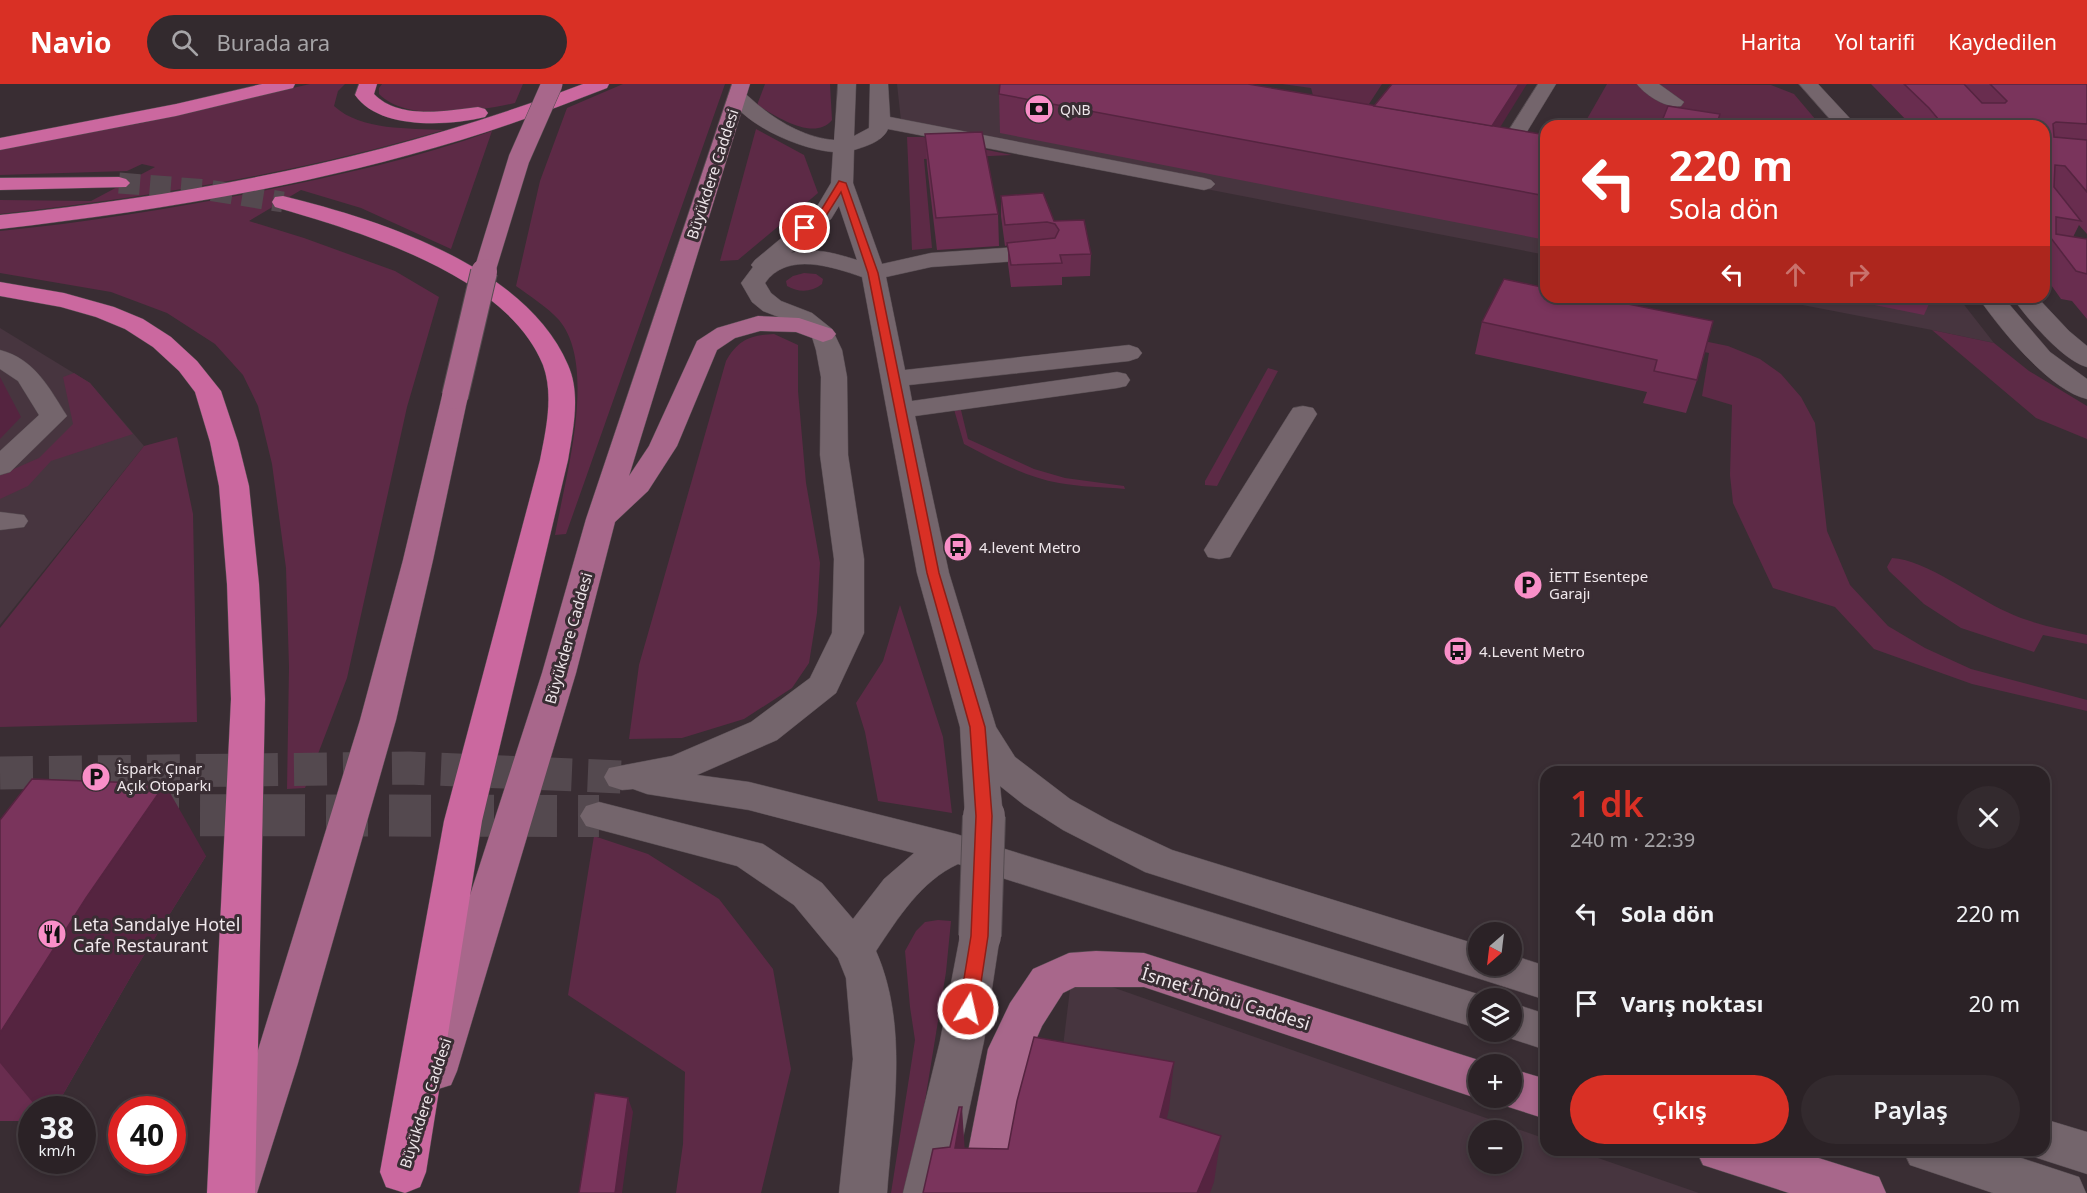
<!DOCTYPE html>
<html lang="tr">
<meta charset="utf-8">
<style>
:root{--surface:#2b2226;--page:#332a2e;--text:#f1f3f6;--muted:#a6a4a7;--line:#473f43;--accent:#d93025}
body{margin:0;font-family:"Noto Sans",sans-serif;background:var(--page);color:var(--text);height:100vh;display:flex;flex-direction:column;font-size:22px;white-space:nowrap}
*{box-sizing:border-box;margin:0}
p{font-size:20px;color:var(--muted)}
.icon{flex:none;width:33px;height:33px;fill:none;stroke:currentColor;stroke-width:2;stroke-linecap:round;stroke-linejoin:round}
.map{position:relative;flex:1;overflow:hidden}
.drawer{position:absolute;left:1540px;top:682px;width:510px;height:390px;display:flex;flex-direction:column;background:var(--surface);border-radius:18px;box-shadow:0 3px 9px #0003,0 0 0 2px var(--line)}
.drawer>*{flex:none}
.hud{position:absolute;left:1540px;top:36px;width:510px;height:183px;border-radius:18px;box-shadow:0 3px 9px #0003,0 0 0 2px var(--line);background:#d93025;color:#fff;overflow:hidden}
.needle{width:39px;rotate:208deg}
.fabs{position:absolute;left:1468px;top:838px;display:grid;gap:12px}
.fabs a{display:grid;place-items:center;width:54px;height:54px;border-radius:50%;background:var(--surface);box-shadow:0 3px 9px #0003,0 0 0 2px var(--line);font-size:30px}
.speed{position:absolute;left:18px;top:1012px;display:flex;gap:12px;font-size:30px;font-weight:700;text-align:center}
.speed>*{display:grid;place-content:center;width:78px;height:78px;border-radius:50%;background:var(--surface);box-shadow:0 3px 9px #0003,0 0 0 2px var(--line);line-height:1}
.speed small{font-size:15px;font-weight:400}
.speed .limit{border:9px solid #d22;background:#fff;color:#111}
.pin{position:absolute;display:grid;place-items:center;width:51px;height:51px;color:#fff;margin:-26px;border:3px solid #fff;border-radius:50%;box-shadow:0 2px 6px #0007}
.me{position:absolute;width:66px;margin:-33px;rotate:9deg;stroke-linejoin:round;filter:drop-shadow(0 0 4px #0008)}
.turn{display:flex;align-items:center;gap:21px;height:126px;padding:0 30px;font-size:27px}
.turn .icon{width:78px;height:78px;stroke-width:2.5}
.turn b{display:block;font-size:42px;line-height:51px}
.lanes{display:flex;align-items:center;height:57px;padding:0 30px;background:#0003;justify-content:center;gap:30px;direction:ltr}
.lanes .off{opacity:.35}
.round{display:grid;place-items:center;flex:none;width:63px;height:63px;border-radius:32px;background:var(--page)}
.head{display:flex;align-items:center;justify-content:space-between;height:102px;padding:0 30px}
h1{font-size:36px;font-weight:600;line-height:45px;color:var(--accent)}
.action{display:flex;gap:12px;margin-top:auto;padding:12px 30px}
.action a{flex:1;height:69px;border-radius:36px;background:var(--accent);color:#fff;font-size:24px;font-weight:600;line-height:69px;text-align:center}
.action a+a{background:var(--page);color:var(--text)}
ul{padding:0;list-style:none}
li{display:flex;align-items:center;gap:18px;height:90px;padding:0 30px}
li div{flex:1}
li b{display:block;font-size:22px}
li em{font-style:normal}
header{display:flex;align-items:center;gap:36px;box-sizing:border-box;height:84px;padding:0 30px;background:var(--accent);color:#fff}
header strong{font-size:28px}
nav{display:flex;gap:33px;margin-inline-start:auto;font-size:21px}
.search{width:420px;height:54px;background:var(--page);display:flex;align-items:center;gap:15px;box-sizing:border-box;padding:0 21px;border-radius:33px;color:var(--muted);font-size:22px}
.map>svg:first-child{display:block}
.built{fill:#47353f;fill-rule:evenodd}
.green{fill:#5d2a46}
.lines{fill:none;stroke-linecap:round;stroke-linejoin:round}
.minor-tunnel-far1{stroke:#54494f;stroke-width:33;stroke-dasharray:33 16;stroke-linecap:butt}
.minor-tunnel{stroke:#54494f;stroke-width:42;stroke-dasharray:42 21;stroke-linecap:butt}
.highway-tunnel{stroke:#54494f;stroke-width:21;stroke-dasharray:21 10;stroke-linecap:butt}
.minor-casing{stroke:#564c51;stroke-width:1}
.major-casing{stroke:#564c51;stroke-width:1}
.highway-casing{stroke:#564c51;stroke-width:1}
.minor{fill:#74656c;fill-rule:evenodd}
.major{fill:#a8678b;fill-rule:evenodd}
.highway{fill:#cb689f;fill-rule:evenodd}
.minor-bridge-casing{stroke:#564c51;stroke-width:44;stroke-linecap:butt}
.major-bridge-far1-casing{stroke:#564c51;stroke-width:22;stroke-linecap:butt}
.major-bridge-casing{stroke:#564c51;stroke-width:28;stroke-linecap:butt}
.minor-bridge{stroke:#74656c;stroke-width:42}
.major-bridge-far1{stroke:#a8678b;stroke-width:21}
.major-bridge{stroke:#a8678b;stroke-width:26}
.wall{fill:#692d4f}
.shaded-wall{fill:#552440}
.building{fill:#7a345c;stroke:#552440;stroke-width:1.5}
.route{fill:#d93025;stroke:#8d1f18;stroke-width:1.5}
.labels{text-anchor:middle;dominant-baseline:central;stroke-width:6;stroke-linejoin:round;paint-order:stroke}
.far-poi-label{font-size:14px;fill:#efe7eb;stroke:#392d33;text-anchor:start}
.street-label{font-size:15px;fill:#efe7eb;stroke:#392d33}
.poi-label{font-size:15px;fill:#efe7eb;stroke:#392d33;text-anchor:start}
.near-poi-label{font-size:18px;fill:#efe7eb;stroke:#392d33;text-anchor:start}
.near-street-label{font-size:18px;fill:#efe7eb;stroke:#392d33}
</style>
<header>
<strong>Navio</strong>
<div class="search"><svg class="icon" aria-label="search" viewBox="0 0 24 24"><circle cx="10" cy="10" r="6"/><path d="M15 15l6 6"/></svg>Burada ara</div>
<nav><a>Harita</a><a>Yol tarifi</a><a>Kaydedilen</a></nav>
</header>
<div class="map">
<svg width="2087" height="1109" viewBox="0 0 2087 1109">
<rect width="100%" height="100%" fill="#392d33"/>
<!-- built -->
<g class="built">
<path d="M897,0H1091L1546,80V171L902,46Z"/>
<path d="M1761,213H1958L1994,259L1932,246Z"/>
<path d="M0,244L90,299L144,362L0,541Z"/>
<path d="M1072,889L1546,1055V1066L1578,1067L1699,1109H1045ZM1479,1047H1512V1080H1479Z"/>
</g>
<!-- green -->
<g class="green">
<path d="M310,0H345L338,7L334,22C361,47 410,44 444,46C299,89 151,113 0,130V116L91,117L155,83L142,80L127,87L0,91V64L142,39Z"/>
<path d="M382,0H523L515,19C480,27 407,39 379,10V4Z"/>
<path d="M623,0H725L566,450L555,451C565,395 598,282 559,236C547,223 530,212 516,202L540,97L567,24Z"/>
<path d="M765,0H830L832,36C814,58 776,32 757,21Z"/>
<path d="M1282,0H1382L1354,43L1320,38L1311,4Z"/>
<path d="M1607,0L1771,1L1794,10L1821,42H1583Z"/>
<path d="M756,45L804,71L818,109L738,176L720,177Z"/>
<path d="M492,47L451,165L361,124L301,106L249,137L304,154L395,187L439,213L407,323L347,594L305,704L287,705L289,583L286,484L272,380L258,322L243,291L215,260L167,229L111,208L0,189V147C89,138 174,124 262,107C340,91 418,74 492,47Z"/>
<path d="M907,53H923L1012,71L924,75L932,164L912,166Z"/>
<path d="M804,189L816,190L823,195L822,200C812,208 799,209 787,202L786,197L793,192Z"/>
<path d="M1548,225L1728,262L1760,275L1781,290L1801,313L1815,339L1827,447L1850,501L1888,542L1925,564L1971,585L2087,616V627L1972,600L1874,565L1835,523L1773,504L1733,419L1730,391L1732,321L1702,312L1709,269L1600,245Z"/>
<path d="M1932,246L1994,259L2029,287L2087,322V355L2036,334Z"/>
<path d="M774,250L798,261V307L806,399L820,479L817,529L809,579L792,604L744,635L682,654L629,655L639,581L726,277C738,256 750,251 774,250Z"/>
<path d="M1268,284L1278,287L1217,402L1205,401V397Z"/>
<path d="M74,289L90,299L133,350L51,377L28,402L0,415V391L39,374L73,340L63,293Z"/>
<path d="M953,322H960L968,355L1034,385L1065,394L1124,402L1125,405C1103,403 1081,403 1059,399C1025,393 995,376 964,360Z"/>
<path d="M177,353L193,430L197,638L0,643V544L144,362Z"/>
<path d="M1892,474C1927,476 1973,513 2007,528C2032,540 2060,545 2087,551V560L2043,551L2034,568L1961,544L1924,520L1889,487L1887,483Z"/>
<path d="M900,521L943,653L952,729L878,717L865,648L856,619L883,577Z"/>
<path d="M594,752L648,770L719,815L773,885L791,985L761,1109H676L683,1060L685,988L568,911Z"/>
<path d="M938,836L951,837L946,888L910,1109H891L915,956L910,923L905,867L916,847L925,838Z"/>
</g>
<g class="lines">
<!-- minor-tunnel-far1 -->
<path class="minor-tunnel-far1" d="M0,689L409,684L622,693"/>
<!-- minor-tunnel -->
<path class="minor-tunnel" d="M137,731L599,732"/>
<!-- highway-tunnel -->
<path class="highway-tunnel" d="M119,99L208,106L283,118"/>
<!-- minor casing -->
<g class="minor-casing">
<g id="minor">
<path d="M838,0H856L854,52L869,44L870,0H888L890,33L1204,94L1211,96L1215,100L1211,104L1204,106L888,45C883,57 867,62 854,66L853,99L882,180L931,169L1046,161L1054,163L1057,168L1054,173L1046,175L931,183L886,193L905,286L1129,261L1138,264L1142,269L1138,274L1129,277L909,301L912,317L1117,288L1126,290L1130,296L1126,302L1117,304L915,332L949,489L996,643L1015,673L1070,715L1110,737L1172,766L1479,861V882H1512V871L1546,882V916L1145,788L1063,746L1024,721L1000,702L1003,732L997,742L984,746L971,742L965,732L960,643L917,489L862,193C833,183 787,167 765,199L771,209L781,217L812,229L832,245L842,266L847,293L848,371L864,475V549L836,609L777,656L697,691L749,698L956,750L1494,915H1479V945L958,780C921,797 898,834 876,867C909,942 893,1029 887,1109H839L853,975L846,894L838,874L794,821L737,782L586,742L580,732L586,722L599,718L763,760L822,799L853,835L884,795L914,769L749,726L647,710L633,705L622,706L609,702L604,693L609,684L672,672L751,638L810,594L832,549L834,475L820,371L821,293L816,266L812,253L794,239L763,227L752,218L741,199L753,183L751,181L755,176L815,126L831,99L833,68C799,65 747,42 728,13L730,9C735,8 740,7 744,9C750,13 756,20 762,24C782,40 808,54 834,56ZM839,122L857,176C834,169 814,163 791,169L831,135Z"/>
<path d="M1538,0H1556L1517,64H1503L1500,60Z"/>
<path d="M1637,0H1659L1684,18L1681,22C1667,25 1645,11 1637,0Z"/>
<path d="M1799,0H1818L1857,42H1836Z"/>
<path d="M1978,213H2003L2050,268L2087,295V315C2049,306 2000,245 1978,213Z"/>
<path d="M2012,213H2037L2069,247L2087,262V283C2063,277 2026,233 2012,213Z"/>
<path d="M0,266C35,275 49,304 67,332L10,388L0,391V367L39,331L18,297L0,285Z"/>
<path d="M1303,322L1313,324L1317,330L1234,466L1230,473L1219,475L1208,473L1204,466L1289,330L1293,324Z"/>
<path d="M0,428L24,431L28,437L24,443L0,446Z"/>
<path d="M980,836L994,840L1000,852L984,957L951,1109H903L940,957L960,852L966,840Z"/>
<path d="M1512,919L1546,930V966L1497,950L1496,948H1512Z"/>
<path d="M2044,1035L2087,1048V1090L2028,1071L2026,1066H2044Z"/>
<path d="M1903,1066H1997L2079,1093L2086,1109H1993L1910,1081Z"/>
</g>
</g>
<!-- major casing -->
<g class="major-casing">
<g id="major">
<path d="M732,0H750L629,392L649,362L697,257L717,244L758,232L799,234L832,245L836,250L832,255L823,258L796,248L760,247L735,254L717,266L677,362L648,407L615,438L576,589L457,987L451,1001L435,1006L419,1001L413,987L542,589L586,435Z"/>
<path d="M455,304L464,306L468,312L433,476L396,636L298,979L257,1109H209L254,979L360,636L403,476L442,312L446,306Z"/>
<path d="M1096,867L1144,869L1494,981H1479V1015L1144,903H1075L1063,909L1042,942L1032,965L1008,1109H960L988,965L1010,919L1033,885L1069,869Z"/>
<path d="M1512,985L1546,995V1035L1496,1019L1494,1014H1512Z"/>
<path d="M1696,1066H1793L1879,1093L1886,1109H1789L1703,1081Z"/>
</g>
</g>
<!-- highway casing -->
<g class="highway-casing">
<g id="highway">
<path d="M262,0H295L293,4L176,32L0,66V54L176,20Z"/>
<path d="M359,0H377L374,10C399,36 446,27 478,23L485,25L488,29L485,33C448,42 379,46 355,11Z"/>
<path d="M583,0H609L607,4C558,23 510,41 461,56C310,102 156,127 0,145V131C205,109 389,74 583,0Z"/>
<path d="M119,93L126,95L130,99L126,103L0,106V94Z"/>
<path d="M283,112C380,136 526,182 568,281C581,310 573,346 568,376L482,737L426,1088L420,1103L405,1109L386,1103L380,1088L444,737L540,376C546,346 554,311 543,281C507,191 361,148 275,123L272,118L275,113Z"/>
<path d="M0,198L64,209L114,223L143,235L171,253L197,277L221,307L238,358L249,402L259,500L265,615L255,1109H207L231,615L227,500L219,402L210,358L195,308L179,287L153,263L125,245L96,233L61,223L0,212Z"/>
</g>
</g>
<!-- minor -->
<use href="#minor" class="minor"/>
<!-- major -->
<use href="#major" class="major"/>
<!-- highway -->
<use href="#highway" class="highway"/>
<!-- minor-bridge casing -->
<g class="minor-bridge-casing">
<path id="minor-bridge" d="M980,852L984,732"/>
</g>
<!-- major-bridge-far1 casing -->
<g class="major-bridge-far1-casing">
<path id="major-bridge-far1" d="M484,189L519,75L552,0"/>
</g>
<!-- major-bridge casing -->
<g class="major-bridge-casing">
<path id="major-bridge" d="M455,312L484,188"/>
</g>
<!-- minor-bridge -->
<use href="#minor-bridge" class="minor-bridge"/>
<!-- major-bridge-far1 -->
<use href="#major-bridge-far1" class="major-bridge-far1"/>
<!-- major-bridge -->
<use href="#major-bridge" class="major-bridge"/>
</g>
<!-- wall -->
<g class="wall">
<path d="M1871,0H2087V150L2079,141L2073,153L2087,155V235L2072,217L2061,215L2044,191V42H1912Z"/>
<path d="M999,10L1500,43L1546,51V156L1000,49Z"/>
<path d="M925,50L998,130L999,162L937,166L927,81Z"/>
<path d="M1001,112L1054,137L1091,170L1090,192L1062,193V201L1011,203L1008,180V161L1005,162L1001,132Z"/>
<path d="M1504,195L1697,296L1686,329L1643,319L1647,308L1475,270L1482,238Z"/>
<path d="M1835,213H1932L1924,231Z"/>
<path d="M0,736L206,772L134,887L54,1026H32V1037H0Z"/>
</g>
<!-- shaded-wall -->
<g class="shaded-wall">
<path d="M1519,0H1527L1486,66L1490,45Z"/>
<path d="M0,293L21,333L0,355Z"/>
<path d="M165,700L206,772L134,887L54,1026H39L0,979V949L86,814Z"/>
<path d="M1174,978L1169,1025L1156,1079L1160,1033Z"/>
<path d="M628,1014L633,1028L622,1109H615Z"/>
<path d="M962,1023L965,1070L955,1064Z"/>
<path d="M1221,1052L1214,1098L1210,1109H1197Z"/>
</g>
<!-- building -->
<g class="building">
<path d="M1000,0H1248L1546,51V112L999,10Z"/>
<path d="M1392,0H1519L1492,42L1374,22Z"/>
<path d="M1904,0H1964L1982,19H2005L2007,17L1990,0H2087V40L2056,38L2053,40L2054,53L2087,56V108L2065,82L2055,81L2054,103L2081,137L2056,133V150L2087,155V190L2076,187L2044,145V42H1944L1929,24Z"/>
<path d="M1668,22L1720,30L1718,36L1772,42H1660Z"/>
<path d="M982,48L998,130L936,134L925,50Z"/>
<path d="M1043,109L1054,137L1084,136L1091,170L1060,171L1062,179L1011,181L1007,159L1055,154L1059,146L1055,140L1047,138L1005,141L1001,112Z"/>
<path d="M1504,195L1546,204V213H1593L1713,237L1697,296L1654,287L1657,276L1482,238Z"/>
<path d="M32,695L165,700L86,814L0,949V736Z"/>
<path d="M1034,953L1174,978L1160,1033L1221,1052L1197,1109H923L933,1065L950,1063L959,1023H962L955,1064L1008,1065L1017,1017Z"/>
<path d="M595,1009L628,1014L615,1109H579Z"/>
</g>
<!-- route -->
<path class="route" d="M839,97L846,99L878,189L939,489L985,643L992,732L991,756L988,852L977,925L974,930L968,932L962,930L959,925L971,852L976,732L970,643L927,489L868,189L841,108L826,132L809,146L801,144L820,128Z"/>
<!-- icons -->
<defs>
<g id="bank-disc" transform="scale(1.5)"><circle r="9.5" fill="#f98fc8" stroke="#392d33"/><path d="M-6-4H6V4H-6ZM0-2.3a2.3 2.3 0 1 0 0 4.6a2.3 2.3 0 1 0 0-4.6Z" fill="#111"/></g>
<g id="bus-disc" transform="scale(1.5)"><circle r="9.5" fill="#f98fc8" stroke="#392d33"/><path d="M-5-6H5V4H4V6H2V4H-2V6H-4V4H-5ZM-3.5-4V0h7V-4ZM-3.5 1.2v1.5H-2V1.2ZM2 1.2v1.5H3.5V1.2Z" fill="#111"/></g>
<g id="parking-disc" transform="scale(1.5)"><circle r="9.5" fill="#f98fc8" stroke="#392d33"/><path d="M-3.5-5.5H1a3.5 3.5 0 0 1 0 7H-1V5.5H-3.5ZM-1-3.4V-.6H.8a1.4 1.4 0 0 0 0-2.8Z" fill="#111"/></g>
<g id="restaurant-disc" transform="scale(1.5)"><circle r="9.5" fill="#f98fc8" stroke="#392d33"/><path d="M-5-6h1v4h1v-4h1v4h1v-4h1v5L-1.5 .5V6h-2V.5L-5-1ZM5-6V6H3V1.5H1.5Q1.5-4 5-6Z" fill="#111"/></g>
</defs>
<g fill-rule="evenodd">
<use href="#bank-disc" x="1039" y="25"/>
<use href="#bus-disc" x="958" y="463"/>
<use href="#parking-disc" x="1528" y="501"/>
<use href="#bus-disc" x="1458" y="567"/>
<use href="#parking-disc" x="96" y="693"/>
<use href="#restaurant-disc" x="52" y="850"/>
</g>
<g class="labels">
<!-- far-poi labels -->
<g class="far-poi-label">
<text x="1060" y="25">QNB</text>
</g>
<!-- street labels -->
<g class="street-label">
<text transform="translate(712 90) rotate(-72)">Büyükdere Caddesi</text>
<text transform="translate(568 554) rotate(-74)">Büyükdere Caddesi</text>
<text transform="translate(425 1019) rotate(-72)">Büyükdere Caddesi</text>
</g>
<!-- poi labels -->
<g class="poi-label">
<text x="979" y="463">4.levent Metro</text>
<text x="1549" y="492">İETT Esentepe<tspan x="1549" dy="17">Garajı</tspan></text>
<text x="1479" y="567">4.Levent Metro</text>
<text x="117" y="684">İspark Çınar<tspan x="117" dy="17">Açık Otoparkı</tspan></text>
</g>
<!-- near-poi labels -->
<g class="near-poi-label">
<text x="73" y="840">Leta Sandalye Hotel<tspan x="73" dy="21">Cafe Restaurant</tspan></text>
</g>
<!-- near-street labels -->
<g class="near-street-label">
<text transform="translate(1226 914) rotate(17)">İsmet İnönü Caddesi</text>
</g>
</g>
</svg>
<div class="fabs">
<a><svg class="needle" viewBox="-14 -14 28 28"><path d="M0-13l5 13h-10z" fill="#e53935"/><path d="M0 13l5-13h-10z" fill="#a6a4a7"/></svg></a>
<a><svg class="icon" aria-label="layers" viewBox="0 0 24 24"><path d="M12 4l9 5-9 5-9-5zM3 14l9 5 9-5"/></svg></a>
<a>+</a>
<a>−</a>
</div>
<div class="speed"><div>38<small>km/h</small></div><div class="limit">40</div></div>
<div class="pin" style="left:805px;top:144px;background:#d93025"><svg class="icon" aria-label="arrive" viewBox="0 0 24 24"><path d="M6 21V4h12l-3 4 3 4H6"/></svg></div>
<svg class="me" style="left:968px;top:925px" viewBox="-20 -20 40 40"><circle r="17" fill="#d93025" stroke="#fff" stroke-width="3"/><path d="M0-11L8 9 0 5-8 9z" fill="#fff"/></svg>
<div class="hud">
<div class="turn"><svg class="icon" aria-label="left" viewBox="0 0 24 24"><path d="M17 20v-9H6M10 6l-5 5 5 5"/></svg><div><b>220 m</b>Sola dön</div></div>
<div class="lanes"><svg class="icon" aria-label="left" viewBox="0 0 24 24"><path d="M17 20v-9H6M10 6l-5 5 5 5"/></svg><svg class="icon off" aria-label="ahead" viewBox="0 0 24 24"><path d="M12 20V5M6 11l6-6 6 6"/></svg><svg class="icon off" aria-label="right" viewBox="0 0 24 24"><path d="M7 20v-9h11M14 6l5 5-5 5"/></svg></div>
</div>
<section class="drawer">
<div class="head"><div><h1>1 dk</h1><p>240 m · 22:39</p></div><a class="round"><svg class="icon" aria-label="close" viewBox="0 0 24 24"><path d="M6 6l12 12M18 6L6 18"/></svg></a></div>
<ul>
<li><svg class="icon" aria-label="left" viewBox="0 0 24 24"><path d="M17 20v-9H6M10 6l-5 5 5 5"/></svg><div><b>Sola dön</b></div><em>220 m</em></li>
<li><svg class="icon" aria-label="arrive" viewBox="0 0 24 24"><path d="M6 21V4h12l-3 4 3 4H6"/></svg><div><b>Varış noktası</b></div><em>20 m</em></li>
</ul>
<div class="action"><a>Çıkış</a><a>Paylaş</a></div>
</section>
</div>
